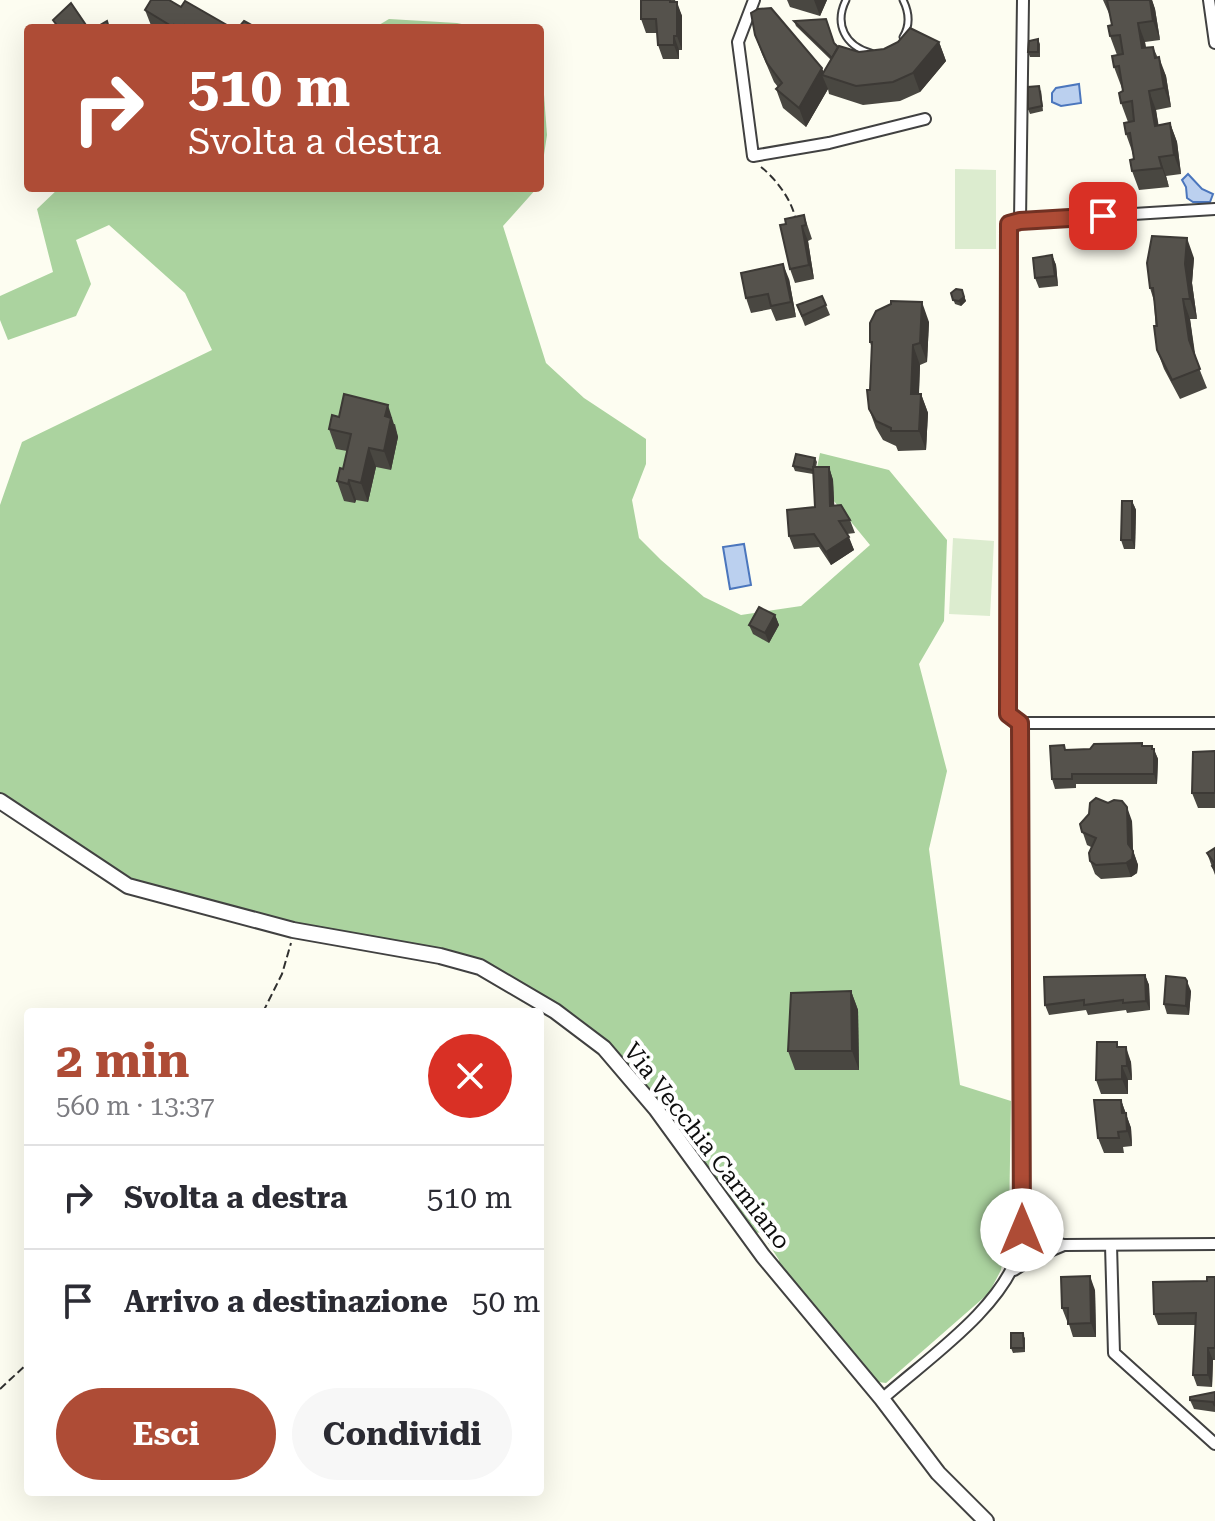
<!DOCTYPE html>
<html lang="it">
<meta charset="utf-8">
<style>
:root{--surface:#fff;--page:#f7f7f7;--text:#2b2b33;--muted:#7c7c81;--line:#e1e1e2;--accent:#ae4c36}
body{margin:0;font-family:"Roboto Serif",serif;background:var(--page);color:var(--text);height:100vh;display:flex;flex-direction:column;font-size:30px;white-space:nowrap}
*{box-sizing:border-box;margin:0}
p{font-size:26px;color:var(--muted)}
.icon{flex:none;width:44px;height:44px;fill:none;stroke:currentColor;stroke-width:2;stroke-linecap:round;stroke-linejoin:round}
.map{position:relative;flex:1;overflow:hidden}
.panel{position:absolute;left:24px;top:1008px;width:520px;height:488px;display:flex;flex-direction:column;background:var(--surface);border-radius:8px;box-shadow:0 8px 32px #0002}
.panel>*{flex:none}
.banner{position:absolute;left:24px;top:24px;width:520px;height:168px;border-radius:8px;box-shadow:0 8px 32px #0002;background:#ae4c36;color:#fff;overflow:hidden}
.pin{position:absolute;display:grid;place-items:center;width:68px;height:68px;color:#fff;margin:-34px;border-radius:16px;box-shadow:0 4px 12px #0006}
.me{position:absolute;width:88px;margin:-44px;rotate:0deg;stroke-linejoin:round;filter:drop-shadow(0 0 6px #0008)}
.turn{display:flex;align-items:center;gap:28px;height:168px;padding:0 32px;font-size:36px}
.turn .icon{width:104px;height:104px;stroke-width:2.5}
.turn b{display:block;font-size:56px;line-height:68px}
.round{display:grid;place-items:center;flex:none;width:84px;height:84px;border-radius:42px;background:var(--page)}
.summary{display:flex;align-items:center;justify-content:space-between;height:136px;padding:0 32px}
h1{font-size:48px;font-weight:700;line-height:60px;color:var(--accent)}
.button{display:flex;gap:16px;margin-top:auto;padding:16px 32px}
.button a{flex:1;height:92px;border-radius:48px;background:var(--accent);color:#fff;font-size:32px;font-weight:700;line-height:92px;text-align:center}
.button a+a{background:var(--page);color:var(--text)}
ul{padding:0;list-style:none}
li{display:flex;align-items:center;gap:24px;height:104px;padding:0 32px;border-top:2px solid var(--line)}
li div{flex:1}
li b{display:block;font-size:30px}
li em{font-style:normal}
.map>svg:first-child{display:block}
.forest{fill:#abd39f}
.pitch{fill:#dceccf}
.water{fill:#bbd0ef;stroke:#4b76bd;stroke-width:2}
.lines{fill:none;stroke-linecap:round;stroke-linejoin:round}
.service-casing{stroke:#414141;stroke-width:9}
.minor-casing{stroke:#414141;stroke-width:14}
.tertiary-casing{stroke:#414141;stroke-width:18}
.path{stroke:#303030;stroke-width:2;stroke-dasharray:8 4;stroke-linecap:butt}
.service{stroke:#fff;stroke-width:5}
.minor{stroke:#fff;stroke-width:10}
.tertiary{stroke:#fff;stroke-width:14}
.wall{fill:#494741}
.shaded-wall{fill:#3c3935}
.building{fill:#55524c;stroke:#3c3935;stroke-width:2}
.route-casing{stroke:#713123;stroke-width:20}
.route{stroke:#ae4c36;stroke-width:14}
.labels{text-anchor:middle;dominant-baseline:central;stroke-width:8;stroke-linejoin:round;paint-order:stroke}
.street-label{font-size:24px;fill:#0e0e0e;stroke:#fff}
</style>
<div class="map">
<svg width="1215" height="1521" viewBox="0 0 1215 1521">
<rect width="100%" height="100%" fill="#fdfdf1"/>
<!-- forest -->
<g class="forest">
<path d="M389,19L457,23L480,28H374Z"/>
<path d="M540,41L547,135L540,181Z"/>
<path d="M59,188H537L503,226L546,363L584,398L646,439V464L632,500L639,538L661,560L704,597L741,615L801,606L870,545L815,478L820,453L889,470L947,540L944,621L919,664L947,771L929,849L960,1085L1011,1101L1009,1220L1001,1270L989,1293L886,1383L871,1381L778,1268L779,1260L761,1232L751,1234L577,1020L483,959L288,925L130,882L0,797V505L22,442L212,350L185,293L109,225L76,240L91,284L76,316L8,340L0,320V296L53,272L37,209Z"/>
</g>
<!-- pitch -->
<g class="pitch">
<path d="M955,169L996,170V249H955Z"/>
<path d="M953,538L994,541L990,616L949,614Z"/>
</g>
<!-- water -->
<g class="water">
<path d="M1079,84L1081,103L1061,106L1052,102V93L1056,88Z"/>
<path d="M1188,174L1202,189L1213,194L1210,202H1193L1187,198L1186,187L1182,180Z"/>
<path d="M744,544L751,585L730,589L723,547Z"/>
</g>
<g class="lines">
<!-- service casing -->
<g class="service-casing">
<g id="service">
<path d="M846,0C834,24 845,46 871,53"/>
<path d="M903,0C909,12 911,24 903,37"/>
</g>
</g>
<!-- minor casing -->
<g class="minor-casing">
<g id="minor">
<path d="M754,0L738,42L753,156L829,143L925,119"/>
<path d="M1209,0L1215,43"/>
<path d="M1020,221L1215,209"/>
<path d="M1020,723L1008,714L1009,224L1020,221L1023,0"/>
<path d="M1020,723H1215"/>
<path d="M1022,1230L1037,1238L1064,1245L1215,1244"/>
<path d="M1111,1245L1114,1353L1215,1444"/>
<path d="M1014,1270L1033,1258L1064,1245"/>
<path d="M882,1399C928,1358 1002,1309 1020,1249V723"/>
</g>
</g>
<!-- tertiary casing -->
<g class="tertiary-casing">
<path id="tertiary" d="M0,801L128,886L293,930L440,956L480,967L555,1011L604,1048L656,1109L763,1256L882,1399L938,1473L986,1521"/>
</g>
<!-- path -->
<g class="path">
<path d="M761,167C776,179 791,199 795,217"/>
<path d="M263,1012L282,974L291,943"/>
<path d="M0,1389L28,1363"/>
</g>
<!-- service -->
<use href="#service" class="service"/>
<!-- minor -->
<use href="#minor" class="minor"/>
<!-- tertiary -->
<use href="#tertiary" class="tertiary"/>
</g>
<!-- wall -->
<g class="wall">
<path d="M641,0H675L682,16V50H679V59H663L658,45L657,33H646L641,19Z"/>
<path d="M787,0H827L820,16L790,7Z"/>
<path d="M1103,0H1152L1155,9L1160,40L1145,42L1146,48L1153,47L1166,76L1171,107L1156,110L1158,125L1170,123L1177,142L1181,174L1166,176L1169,187L1139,190L1132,171L1134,159L1132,151L1126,134L1128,122L1121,103L1123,91L1114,67L1117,55L1110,36L1112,25L1111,18Z"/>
<path d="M181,7L232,28H152L145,10Z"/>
<path d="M794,21L834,43L838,47L859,52L939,42L946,61L920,92L900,101L863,105L829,94L828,89L806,127L783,108L776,89L778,87L774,82L762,54L755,35L824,72L831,60L796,26Z"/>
<path d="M1038,39L1040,44V57H1030L1028,52Z"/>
<path d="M1041,90L1043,111L1030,114L1028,109Z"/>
<path d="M804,215L812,239L808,241L814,279L795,283L790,269L786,224Z"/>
<path d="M1052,255L1056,265L1058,286L1039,288L1035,278Z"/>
<path d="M1194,258L1192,283L1197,319H1190L1195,358L1207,388L1180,399L1164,369L1157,350L1154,301L1150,288Z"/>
<path d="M789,279L796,317L776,321L771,309L751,313L746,298Z"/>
<path d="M962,290L966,301L961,306L955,304L951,293Z"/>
<path d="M822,296L830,315L805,326L797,305Z"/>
<path d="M891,304L929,322L927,362L920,365L919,394H921L928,413L926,450L898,451L896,446L883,440L876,428L869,409L872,349L870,342Z"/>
<path d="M395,424L398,437L391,470L376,467L368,502L356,500L355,503L344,501L337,481L343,469L347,451L336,449L329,429Z"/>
<path d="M815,458L817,462L816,467H829L833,480L834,506L850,520L855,533L847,534L854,550L831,565L819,547L794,549L789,536L815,507L813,474L795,471L793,466Z"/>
<path d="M1132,501L1136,510L1135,549H1124L1121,540Z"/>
<path d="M775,615L779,625L769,643L753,634L749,625Z"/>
<path d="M1142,743L1143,746H1152L1158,759L1157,784H1076V788L1055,789L1052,779L1066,750L1090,749Z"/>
<path d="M1215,751V808H1198L1192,793Z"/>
<path d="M1132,821L1133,850L1138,865L1137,873L1131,877L1101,879L1095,874L1090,861L1091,847L1087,845L1080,824Z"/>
<path d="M1215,848V875L1207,853Z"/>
<path d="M1145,975L1149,985L1150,1010L1127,1013L1126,1010L1088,1015L1086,1010L1049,1015L1045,1005Z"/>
<path d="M851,991L858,1010L859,1070H795L788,1051Z"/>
<path d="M1191,991L1189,1015L1167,1014L1164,1004Z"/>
<path d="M1119,1047L1131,1062L1132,1080H1128V1094H1101L1096,1080Z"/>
<path d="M1121,1100L1131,1128L1132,1146L1123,1147L1124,1153H1104L1098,1138Z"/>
<path d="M1215,1277V1360H1213L1212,1387L1197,1386L1193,1375L1195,1325H1158L1154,1314Z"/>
<path d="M1095,1290L1096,1337H1073L1068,1321H1067L1062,1308Z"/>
<path d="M1025,1337V1352L1013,1353L1011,1348Z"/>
<path d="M1215,1392V1412L1194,1409L1190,1400Z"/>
</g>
<!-- shaded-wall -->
<g class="shaded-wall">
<path d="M814,0H827L820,16Z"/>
<path d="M1150,0H1152L1155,9L1160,40L1153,21Z"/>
<path d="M677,2L682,16V50L677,36Z"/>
<path d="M1138,23L1145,42L1149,68L1142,48Z"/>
<path d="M674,36L679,50V59L674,45Z"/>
<path d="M939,42L946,61L920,92L913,73Z"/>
<path d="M1159,57L1166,76L1171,107L1164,88Z"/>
<path d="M822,68L825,75H822L828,89L806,127L799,108Z"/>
<path d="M1149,91L1156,110L1162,145L1155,126Z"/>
<path d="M1170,123L1177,142L1181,174L1174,155Z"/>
<path d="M1159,157L1166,176L1169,187L1162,168Z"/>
<path d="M802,226L808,241L814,279L809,265Z"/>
<path d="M1187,238L1194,258L1192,283L1197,319L1190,299L1185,264Z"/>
<path d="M1052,255L1056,265L1058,286L1055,276Z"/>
<path d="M783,264L789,279L796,317L791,302Z"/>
<path d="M964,297L966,301L961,306L959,301Z"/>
<path d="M1183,299L1190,319L1196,360L1189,340Z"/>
<path d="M922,302L929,322L927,362L920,343Z"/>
<path d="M913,345L920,365L918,413L911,394Z"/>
<path d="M921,394L928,413L926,450L919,431Z"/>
<path d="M388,405L398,437L391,470L384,451L385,416Z"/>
<path d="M369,448L376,467L368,502L361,483Z"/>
<path d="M829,467L833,480L835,519L830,506Z"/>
<path d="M349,480L356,500L355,503L348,484Z"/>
<path d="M1132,501L1136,510L1135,549L1132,540Z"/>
<path d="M849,537L854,550L831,565L826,552Z"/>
<path d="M775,615L779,625L769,643L765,633Z"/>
<path d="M1152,746L1154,753V749L1158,759L1157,784L1154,774Z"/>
<path d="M1127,807L1132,821L1133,855V851L1138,865L1137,873L1131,877L1126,863L1128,844Z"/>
<path d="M1145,975L1149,985L1150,1010L1146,1001Z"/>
<path d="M1187,981L1191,991L1189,1015L1186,1006Z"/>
<path d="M851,991L858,1010L859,1070L852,1051Z"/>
<path d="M1126,1047L1131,1062L1132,1080L1127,1066Z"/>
<path d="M1122,1066L1128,1080V1094L1122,1079Z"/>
<path d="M1121,1100L1131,1128L1132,1146L1122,1113Z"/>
<path d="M1090,1276L1095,1290L1096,1337L1091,1323Z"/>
<path d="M1208,1348L1213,1360L1212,1387L1208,1375Z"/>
</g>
<!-- building -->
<g class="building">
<path d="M151,0H169L181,7L185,1L232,28H191L185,25L183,28H179L174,25L173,27L145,10Z"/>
<path d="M641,0H670V2H677V36H674V45H658L656,19H641Z"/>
<path d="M1107,0H1150L1153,21L1138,23L1142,48L1153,47L1155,58L1159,57L1164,88L1149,91L1155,126L1170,123L1174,155L1159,157L1162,168L1132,171L1130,160L1134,159L1130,133L1126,134L1124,123L1134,121L1132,101L1121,103L1119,93L1123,91L1119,66L1114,67L1112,56L1123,54L1120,35L1110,36L1108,26L1112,25Z"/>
<path d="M71,3L88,28H59L53,20Z"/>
<path d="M771,8L822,68L799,108L776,89L782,83L767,63L755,35L751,13L758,9Z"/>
<path d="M826,19L834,43L838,47L832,58L794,21Z"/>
<path d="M107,21L109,28H95Z"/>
<path d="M244,21L257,28H238Z"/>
<path d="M910,28L939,42L913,73L893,82L856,86L822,75L839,46L859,52L884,49L898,42Z"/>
<path d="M1038,39V52H1028L1029,41Z"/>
<path d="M1039,86L1042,106L1028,109V87Z"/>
<path d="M804,215L806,225L802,226L809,265L790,269L780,225L786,224L785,219Z"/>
<path d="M1152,236L1187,238L1185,264L1190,299H1183L1189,340L1200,369L1172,380L1157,350L1154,326H1157L1153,288H1150L1147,263Z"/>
<path d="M1052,255L1055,276L1035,278L1033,258Z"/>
<path d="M783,264L791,302L771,306L768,294L746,298L741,273Z"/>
<path d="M956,289L962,290L964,297L959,301L953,300L951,293Z"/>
<path d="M822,296L826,305L802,316L797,305Z"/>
<path d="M891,301L922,302L920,343L913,345L911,394H921L919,431H891V428L876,421L869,409L867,390H870L872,342H870V323L876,311L891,304Z"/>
<path d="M344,394L388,405L385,416L391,418L384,451L369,448L361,483L349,480L348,484L337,481L340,468L343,469L351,434L329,429L332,415L339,417Z"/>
<path d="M796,454L815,458L813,470L793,466Z"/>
<path d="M813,467H829L830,506L841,505L850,520L839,521L849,537L826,552L814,534L789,536L787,510L815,507Z"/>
<path d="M1122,501H1132V540H1121Z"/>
<path d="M759,607L775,615L765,633L749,625Z"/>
<path d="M1142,743V746H1152V749H1154V774H1072V779H1052L1050,746L1064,745L1065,750L1090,749L1094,744Z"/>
<path d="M1215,751V793H1192L1193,752Z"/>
<path d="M1096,798L1108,803L1114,800L1122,801L1127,807L1128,844L1133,851L1132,859L1126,863L1096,865L1090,861L1089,853L1096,838L1082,832L1080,824L1089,814L1090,803Z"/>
<path d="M1215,848V870L1212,866L1215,864L1207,853Z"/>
<path d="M1145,975L1146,1001L1123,1003V1000L1084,1005V1000L1045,1005L1044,977Z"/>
<path d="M1166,976L1185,978L1187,981L1186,1006L1164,1004Z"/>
<path d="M851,991L852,1051H788L791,993Z"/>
<path d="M1097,1042H1117V1047H1126L1127,1066H1122V1079L1096,1080Z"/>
<path d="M1094,1100H1121L1122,1113H1126L1127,1131L1118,1132L1119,1138H1098Z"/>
<path d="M1090,1276L1091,1323L1068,1324V1308H1062L1061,1277Z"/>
<path d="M1207,1277H1215V1348H1208V1375H1193L1196,1313L1154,1314L1153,1282L1207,1281Z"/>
<path d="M1011,1333H1023L1024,1348H1011Z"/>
<path d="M1215,1392V1406L1213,1402L1190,1400V1397Z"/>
</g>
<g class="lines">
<!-- route casing -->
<g class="route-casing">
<path id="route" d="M1022,1230L1020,723L1008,714L1009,224L1020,221L1103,216"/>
</g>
<!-- route -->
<use href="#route" class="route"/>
</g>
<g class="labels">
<!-- street labels -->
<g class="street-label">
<text transform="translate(707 1146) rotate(52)">Via Vecchia Carmiano</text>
</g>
</g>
</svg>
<div class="pin" style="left:1103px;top:216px;background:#d93025"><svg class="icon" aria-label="arrive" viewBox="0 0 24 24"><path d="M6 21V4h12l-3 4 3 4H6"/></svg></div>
<svg class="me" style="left:1022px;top:1230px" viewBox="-20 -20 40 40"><circle r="19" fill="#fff"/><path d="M0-13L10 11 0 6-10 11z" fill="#ae4c36"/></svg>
<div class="banner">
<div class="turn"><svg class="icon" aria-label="right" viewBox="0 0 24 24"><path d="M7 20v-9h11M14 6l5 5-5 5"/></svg><div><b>510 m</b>Svolta a destra</div></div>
</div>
<section class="panel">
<div class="summary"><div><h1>2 min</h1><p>560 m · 13:37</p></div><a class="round" style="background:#d93025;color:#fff"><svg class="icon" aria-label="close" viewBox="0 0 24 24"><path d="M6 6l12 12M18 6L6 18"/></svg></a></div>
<ul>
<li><svg class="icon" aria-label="right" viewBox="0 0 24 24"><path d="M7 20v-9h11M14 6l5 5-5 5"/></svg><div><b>Svolta a destra</b></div><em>510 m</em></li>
<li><svg class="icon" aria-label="arrive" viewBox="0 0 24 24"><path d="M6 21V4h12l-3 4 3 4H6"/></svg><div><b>Arrivo a destinazione</b></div><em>50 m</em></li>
</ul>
<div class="button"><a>Esci</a><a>Condividi</a></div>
</section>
</div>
